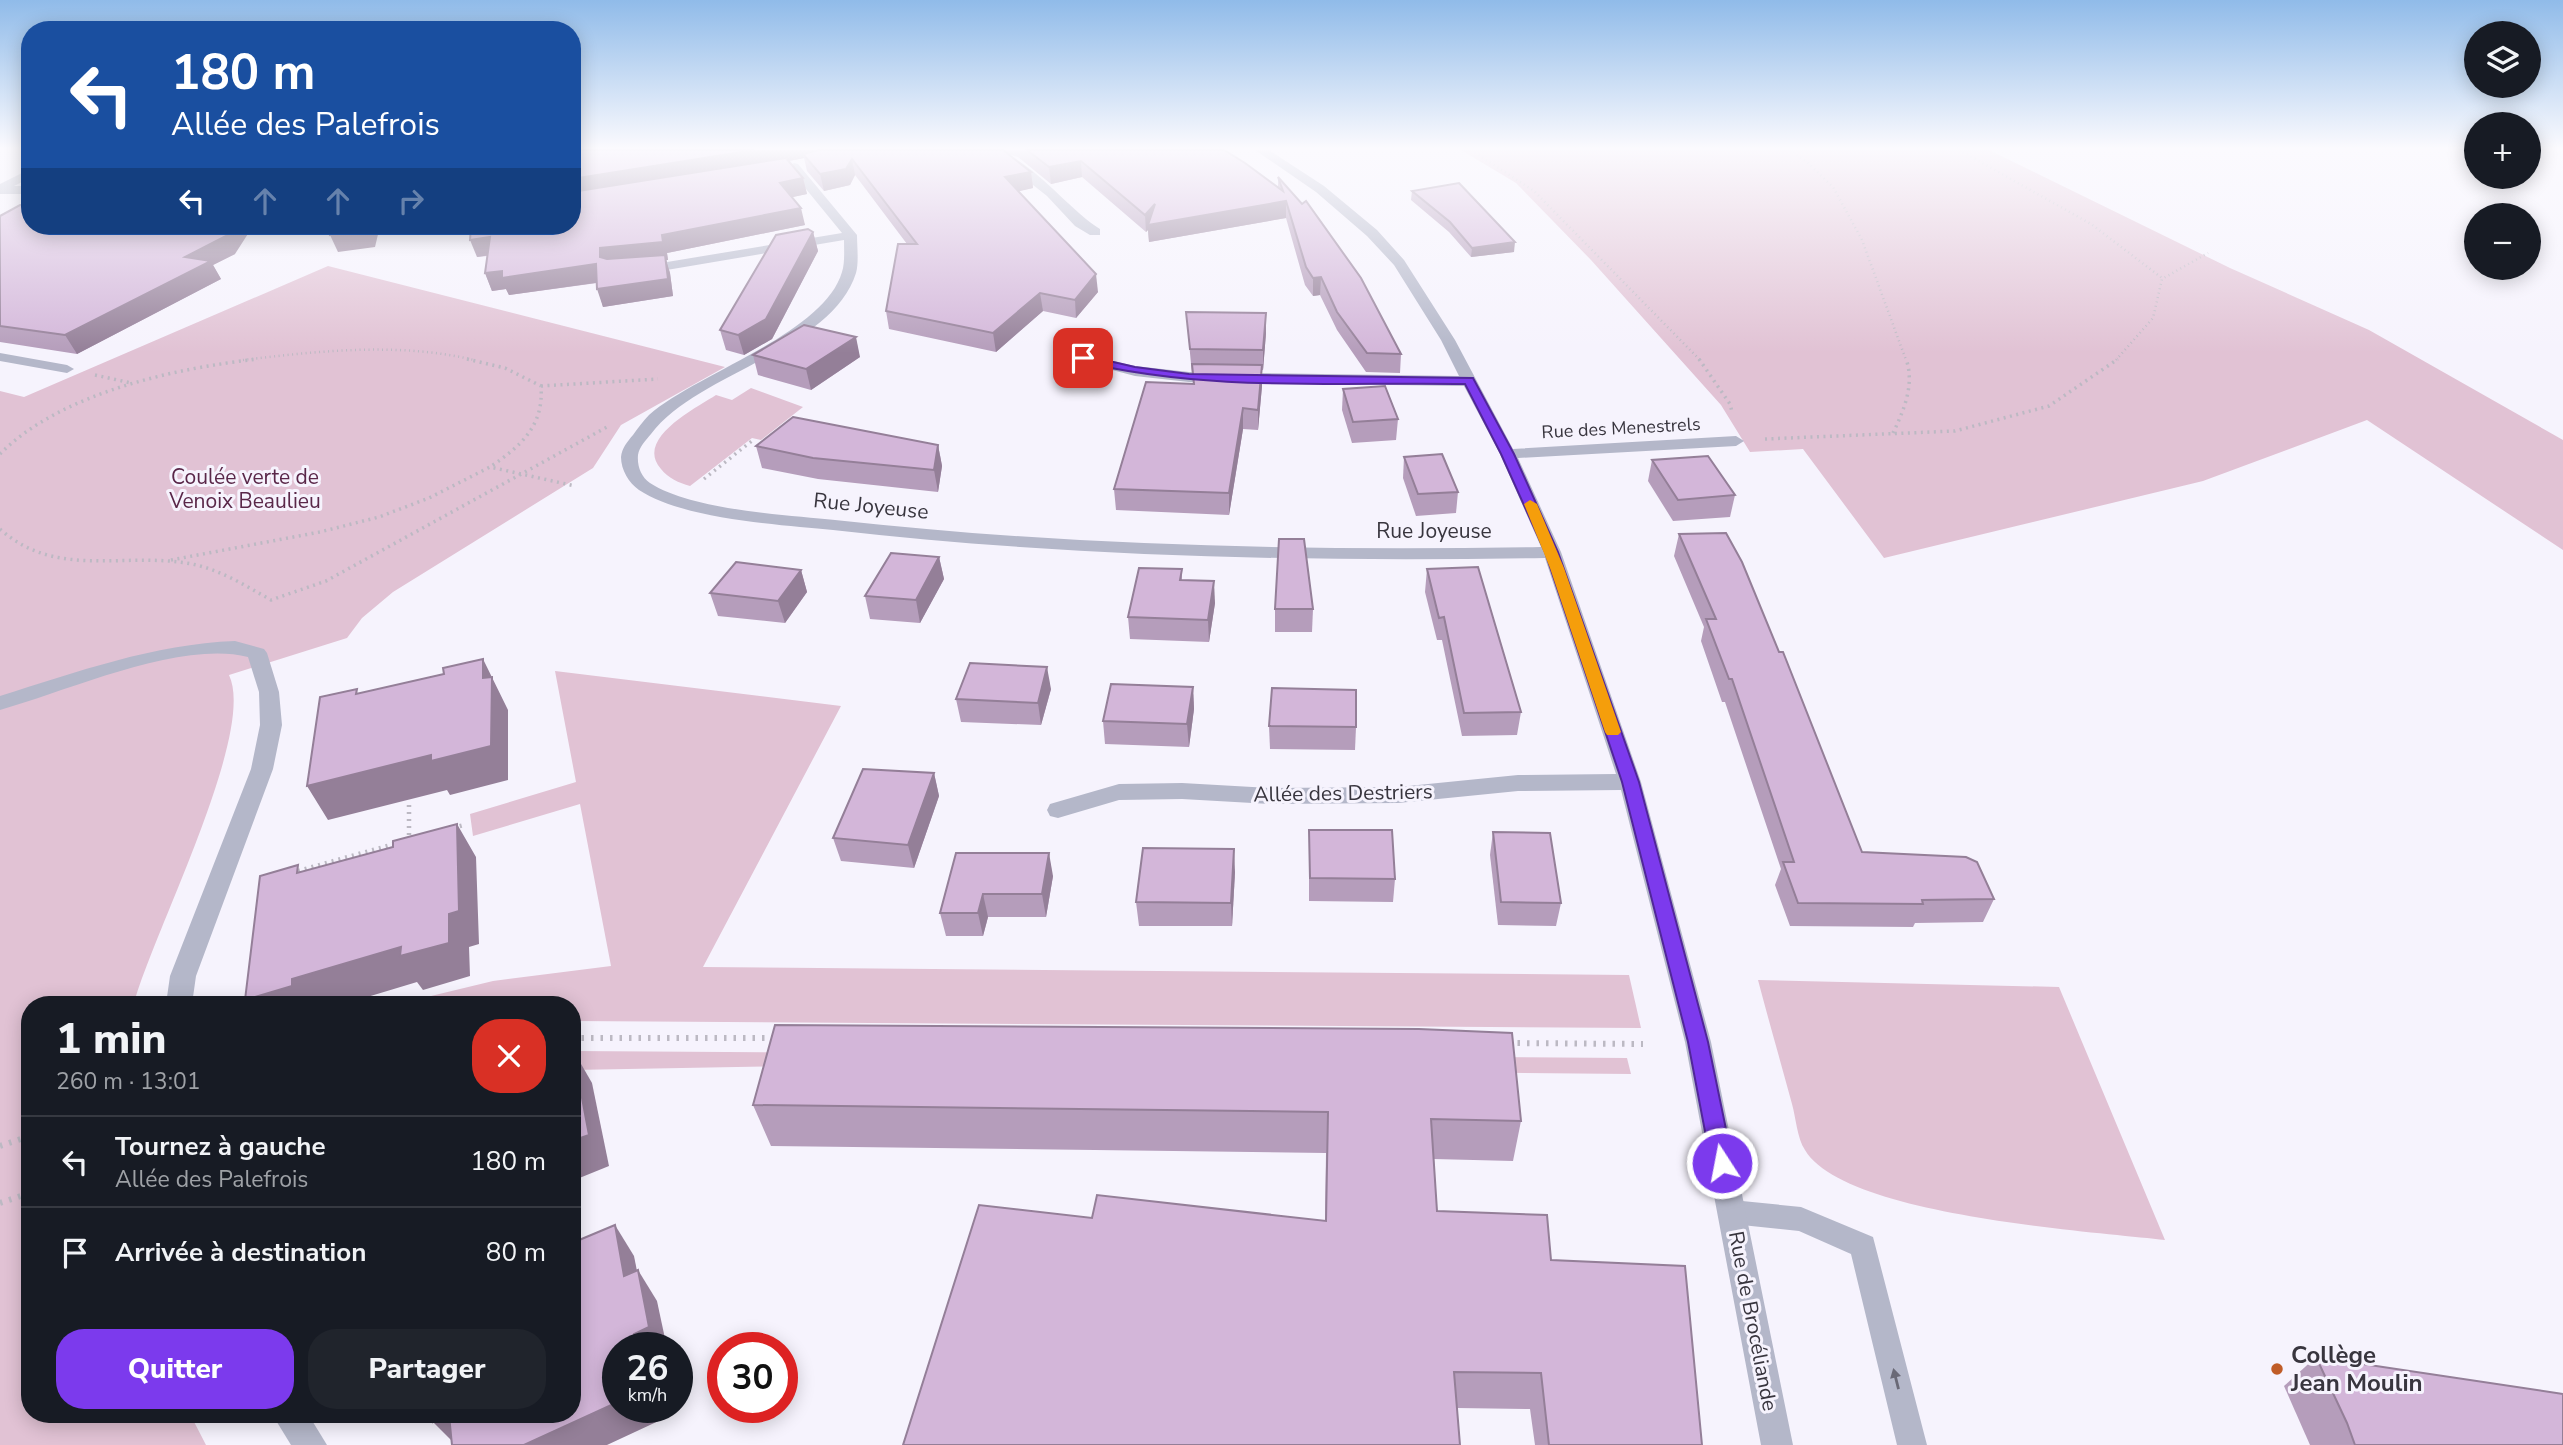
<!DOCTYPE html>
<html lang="fr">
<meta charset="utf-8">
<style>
:root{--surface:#171b24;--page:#20242c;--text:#f1f3f6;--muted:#9ea1a6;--line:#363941;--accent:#7c3aed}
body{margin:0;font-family:"Nunito Sans",sans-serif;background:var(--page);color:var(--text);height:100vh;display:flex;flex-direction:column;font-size:26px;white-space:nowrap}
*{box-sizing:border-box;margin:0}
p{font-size:23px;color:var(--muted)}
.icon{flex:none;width:38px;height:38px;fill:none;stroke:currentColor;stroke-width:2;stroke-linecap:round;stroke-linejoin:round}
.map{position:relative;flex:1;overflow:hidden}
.side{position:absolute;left:21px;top:996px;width:560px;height:427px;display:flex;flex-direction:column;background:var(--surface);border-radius:28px;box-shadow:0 4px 18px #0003}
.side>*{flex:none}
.hud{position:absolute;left:21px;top:21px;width:560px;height:214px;border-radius:28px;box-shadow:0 4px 18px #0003;background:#1a4fa0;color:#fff;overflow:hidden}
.controls{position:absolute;left:2464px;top:21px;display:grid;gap:14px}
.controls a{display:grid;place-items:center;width:77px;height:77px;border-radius:50%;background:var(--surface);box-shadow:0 4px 18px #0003;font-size:35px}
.speed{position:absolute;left:602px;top:1332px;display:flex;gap:14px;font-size:35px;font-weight:700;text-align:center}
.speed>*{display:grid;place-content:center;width:91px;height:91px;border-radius:50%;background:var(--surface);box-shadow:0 4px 18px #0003;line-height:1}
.speed small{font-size:18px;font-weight:400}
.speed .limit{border:10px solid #d22;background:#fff;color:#111}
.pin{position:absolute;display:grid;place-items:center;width:60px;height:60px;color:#fff;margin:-30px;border-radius:14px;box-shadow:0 4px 10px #0006}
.me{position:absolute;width:77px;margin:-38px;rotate:349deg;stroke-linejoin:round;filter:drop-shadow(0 0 5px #0008)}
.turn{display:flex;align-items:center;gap:24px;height:147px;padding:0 35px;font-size:32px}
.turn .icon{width:91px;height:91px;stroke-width:2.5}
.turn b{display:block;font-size:49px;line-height:60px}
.lanes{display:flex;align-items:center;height:66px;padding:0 35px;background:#0003;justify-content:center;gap:35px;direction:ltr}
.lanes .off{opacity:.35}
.round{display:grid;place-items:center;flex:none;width:74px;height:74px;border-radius:28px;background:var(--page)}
.overview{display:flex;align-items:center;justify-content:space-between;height:119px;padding:0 35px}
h1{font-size:42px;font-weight:800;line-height:52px}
.cta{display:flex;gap:14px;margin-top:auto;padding:14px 35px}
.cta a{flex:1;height:80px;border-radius:28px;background:var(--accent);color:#fff;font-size:28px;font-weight:800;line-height:80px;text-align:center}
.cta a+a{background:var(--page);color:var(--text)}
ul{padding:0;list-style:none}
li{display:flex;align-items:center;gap:21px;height:91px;padding:0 35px;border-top:2px solid var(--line)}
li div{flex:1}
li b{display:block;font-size:26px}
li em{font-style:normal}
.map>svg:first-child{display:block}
.green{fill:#e1c2d4}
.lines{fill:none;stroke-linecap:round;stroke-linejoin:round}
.path-far3{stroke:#bcb9c3;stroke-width:2.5;stroke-dasharray:1 3.5;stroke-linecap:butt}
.path-far2{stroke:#bcb9c3;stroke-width:3.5;stroke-dasharray:2 4.5;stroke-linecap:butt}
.path-far1{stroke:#bcb9c3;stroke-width:4.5;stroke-dasharray:2 5;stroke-linecap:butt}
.path{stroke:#bcb9c3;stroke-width:6;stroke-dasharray:2.5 7;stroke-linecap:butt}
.service{fill:#b4b7c9;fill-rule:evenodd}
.minor{fill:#b4b7c9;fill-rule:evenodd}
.tertiary{fill:#b4b7c9;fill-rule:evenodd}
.wall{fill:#b59dbb}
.shaded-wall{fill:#947f98}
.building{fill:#d3b6d9;stroke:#947f98;stroke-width:2}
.oneway{fill:#6a6976}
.route{fill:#7c3aed;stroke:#51269a;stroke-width:2}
.slow{fill:#f59e0b}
.poi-dot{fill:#c05c27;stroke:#f6f3fd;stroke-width:2.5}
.labels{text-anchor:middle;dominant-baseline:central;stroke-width:6;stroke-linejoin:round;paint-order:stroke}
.far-street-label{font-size:18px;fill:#38353e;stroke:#f6f3fd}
.park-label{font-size:21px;fill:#5a2749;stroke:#f6f3fd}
.street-label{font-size:21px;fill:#38353e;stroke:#f6f3fd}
.near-poi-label{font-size:24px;font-weight:bold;fill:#38353e;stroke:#f6f3fd;text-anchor:start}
</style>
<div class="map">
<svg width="2563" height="1445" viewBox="0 0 2563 1445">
<rect width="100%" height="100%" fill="#f6f3fd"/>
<!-- green -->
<g class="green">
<path d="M1461,150H1989L2230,268L2369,330L2563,440V550L2367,420L2203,481L1884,558L1803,449L1750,452L1721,405L1591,260L1516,183Z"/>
<path d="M328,266L725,367L621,425L593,468L393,592L362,618L347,638L229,675C257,733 151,937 134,1004H30V1414H190L206,1445H0V391L24,397Z"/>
<path d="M751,388L803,407L761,440L752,438L690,486C679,483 668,478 661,469C634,439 696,408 716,395L732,400Z"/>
<path d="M555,671L841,706L703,967L1629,975L1641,1028L572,1021V1004H398L493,981L611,966L580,804L473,836L470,814L576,782Z"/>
<path d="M1758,980L2059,987L2165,1240C2090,1231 1844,1216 1805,1150C1797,1138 1796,1118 1792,1104C1781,1063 1769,1022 1758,980Z"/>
<path d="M572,1051L1627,1058L1631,1074L792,1066L572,1070Z"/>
</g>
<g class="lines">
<!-- path-far3 -->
<g class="path-far3">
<path d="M1471,150L1534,191L1700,360"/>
<path d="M1789,150L1807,162L1833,187L1862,240L1906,360"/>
<path d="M1959,150L2091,224L2162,278"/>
<path d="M243,360C318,351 400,342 474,360"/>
<path d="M2116,360L2153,318L2162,279L2208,253"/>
</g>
<!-- path-far2 -->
<g class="path-far2">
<path d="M467,359L505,368L541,386C544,426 521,446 490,467"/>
<path d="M1699,359L1730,404L1732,412"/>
<path d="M95,375L131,383"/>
<path d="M541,386L658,379"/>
<path d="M1893,433C1904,410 1915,384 1906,359"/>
<path d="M1765,439L1955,431L2049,406L2118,359"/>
<path d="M0,454C60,393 176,368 258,359"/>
<path d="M704,479L753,440"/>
<path d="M0,529C57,580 124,551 192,564C221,570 246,586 271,600L326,581L607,427"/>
<path d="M171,560L320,532L379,517L429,498L490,467L575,486"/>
</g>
<!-- path-far1 -->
<g class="path-far1">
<path d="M409,805V840"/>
<path d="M453,828L464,825"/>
<path d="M298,871L398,843"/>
</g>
<!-- path -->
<g class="path">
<path d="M572,1038H774"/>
<path d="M1508,1043L1643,1044"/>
<path d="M0,1146L30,1136"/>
<path d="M0,1203L30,1193"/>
</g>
<!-- service -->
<g class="service">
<path d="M0,353L67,365L74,369L67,373L0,361Z"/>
<path d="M1732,1200L1801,1207L1873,1237L1927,1445H1897L1851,1254L1799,1231L1732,1224L1723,1221L1719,1212L1723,1203Z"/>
</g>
<!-- minor -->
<g class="minor">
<path d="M989,150C1024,150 1069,211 1100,229V235H1090L1075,226L1047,196Z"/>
<path d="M1255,150H1269L1324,186L1377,230L1404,260L1455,340L1513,449L1736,436L1744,441L1736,446L1518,458L1561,552L1641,782L1711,1042L1793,1445H1761L1685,1042L1621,790L1518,791L1398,803L1270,804L1182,799L1119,800L1058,818L1050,816L1047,810L1050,804L1119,784L1182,783L1270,788L1398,787L1518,775L1616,774L1545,558C1307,562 1070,557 833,530C779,525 683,519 639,490C629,483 621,470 621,457C622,448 627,442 633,435C638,428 643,421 649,415C697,373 824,334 842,272C845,263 844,250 844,240L643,274L636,270L643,266L842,233L788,167L794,163L798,164L857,235C857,246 859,262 856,273C831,351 698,372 651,434C646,440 639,447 638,455C637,466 641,477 650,483C692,510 785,515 835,520C1070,546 1305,551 1541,547L1500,454L1464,386L1189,382L1135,376L1078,361L1076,358L1083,354L1135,366L1189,372L1459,376L1441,340L1394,265L1367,236L1316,192Z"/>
<path d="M30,169V178L0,193V184Z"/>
<path d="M235,641L264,649L267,653L279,692L282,725L273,769L196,976L192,1004H166L170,976L251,769L260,725L259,692L248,657C180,640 68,691 0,710V696C77,672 154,644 235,641Z"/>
<path d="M272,1414H308L327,1445H291Z"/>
</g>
<!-- tertiary -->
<rect class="tertiary" x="0" y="186" width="30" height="8"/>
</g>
<!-- wall -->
<g class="wall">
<path d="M572,150H1224L1278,188V177L1401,354L1400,373L1366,372L1337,330L1320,295L1313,296L1305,285L1286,218L1149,242L1148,230L1146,232L1082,177L1051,184L1018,157L1008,154L1031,172L1033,188L1018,191L1098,292L1076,318L1043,311L996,352L889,329L886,311L907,244L855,175L850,185L824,191L807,171L804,158L789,161L803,178L807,194L792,197L805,225L667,253L668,260H666L670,273L673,296L603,307L597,283L509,295L506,289L492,291L485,273L487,256L477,257Z"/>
<path d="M1412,191L1514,252L1471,257L1449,232L1411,200Z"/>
<path d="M0,216L235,254L213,265L221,279L77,354L0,342Z"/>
<path d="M813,232L818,251L772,339L744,355L726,350L720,330Z"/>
<path d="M1186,312L1266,313V333L1263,370H1262V386L1258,430L1243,429L1229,515L1116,510L1114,489L1193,384Z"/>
<path d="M753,355L860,357L811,390L758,375Z"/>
<path d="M1343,389L1398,419L1396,440L1352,443L1342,410Z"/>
<path d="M938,445L942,466L938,492L818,479L762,468L756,446Z"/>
<path d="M1404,457L1458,492L1456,513L1416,516L1403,478Z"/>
<path d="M1652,460L1735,495L1730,517L1673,521L1648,481Z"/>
<path d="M1679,534L1862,852L1994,899L1983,922L1915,923L1913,927L1790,926L1775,885L1781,869L1725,702H1722L1701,641L1704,627L1674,556Z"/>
<path d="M939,557L944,579L920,623L870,619L865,596Z"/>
<path d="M1182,569V580L1215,603L1209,642L1130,639L1128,617Z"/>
<path d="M1427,569L1521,712L1517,735L1462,736L1442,640H1437L1425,592Z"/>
<path d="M801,570L807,592L785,623L718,616L710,593Z"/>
<path d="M1275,609H1313L1312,632H1275Z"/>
<path d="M1193,687L1194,709L1189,747L1105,744L1103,721Z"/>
<path d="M1051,689L1041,725L961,722L956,699Z"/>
<path d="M1269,726L1356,727L1355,750L1270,749Z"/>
<path d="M934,773L939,796L914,868L841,861L833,838Z"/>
<path d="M1309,830L1395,879L1393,902L1309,901Z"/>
<path d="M1493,832L1561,903L1556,926L1498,925L1490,855Z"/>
<path d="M956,853L1053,876L1046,917H988L983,936H946L940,913Z"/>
<path d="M1235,872L1232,926H1139L1136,902Z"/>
<path d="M775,1025L1521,1121L1513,1161L1434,1159L1437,1211L1551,1260L1702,1445H1535L1530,1409L1457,1408L1092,1218L1325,1221L1326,1153L771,1146L753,1105Z"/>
<path d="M2316,1357L2563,1445H2310L2284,1386Z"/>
</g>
<!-- shaded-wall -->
<g class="shaded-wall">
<path d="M754,150H840L803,154L804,158L794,160L572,197V179Z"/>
<path d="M852,159L855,175L850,185L824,191L820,174Z"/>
<path d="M1081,161L1082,177L1051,184L1049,167Z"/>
<path d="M1031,172L1033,188L1007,194L1005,177Z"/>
<path d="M803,178L807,194L784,199L780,183Z"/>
<path d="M1286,201V218L1149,242L1148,230L1146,232L1145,215L1155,204Z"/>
<path d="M801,208L805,225L667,253L668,260H666L670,273L673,296L603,307L597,289L606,265L600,257V248Z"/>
<path d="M233,226H253L235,254L213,265L221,279L77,354L65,335Z"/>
<path d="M368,226H380L375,247L338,252L330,235Z"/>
<path d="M813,232L818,251L772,339L744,355L738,335Z"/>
<path d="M490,237L497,254L477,257L470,240Z"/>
<path d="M1515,242L1514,252L1471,257L1472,248Z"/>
<path d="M596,264L602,282L509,295L506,289L492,291L485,273L502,271Z"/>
<path d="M1096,274L1098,292L1076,318L1075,300Z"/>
<path d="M1321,277L1320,295L1313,296V278Z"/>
<path d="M1040,293L1043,311L996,352L993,333Z"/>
<path d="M1266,313V333L1263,370V350Z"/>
<path d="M856,337L860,357L811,390L806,369Z"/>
<path d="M1262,365V386L1258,430V410Z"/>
<path d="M1243,408V429L1229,515V493Z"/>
<path d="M938,445L942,466L938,492L934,470Z"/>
<path d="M939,557L944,579L920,623L916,600Z"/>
<path d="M801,570L807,592L785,623L778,601Z"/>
<path d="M1214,581L1215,603L1209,642L1208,620Z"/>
<path d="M483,659L508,710V780L450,795L447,790L328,820L307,786L431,755L483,678Z"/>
<path d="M1047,667L1051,689L1041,725L1038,703Z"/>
<path d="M1193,687L1194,709L1189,747L1187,724Z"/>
<path d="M934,773L939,796L914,868L908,845Z"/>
<path d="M457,824L476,857L479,944L469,947L470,976L423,990L417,982L344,1004H248L245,1000L292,979L449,914Z"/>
<path d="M1234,849L1235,872L1232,926L1231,903Z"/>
<path d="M1049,853L1053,876L1046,917L1042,894Z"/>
<path d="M983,894L988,917L983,936L978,913Z"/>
<path d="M573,1050L592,1083L609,1166L572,1181Z"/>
<path d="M615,1225L634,1256L644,1306L624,1276Z"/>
<path d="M638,1270L657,1301L667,1348H636L634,1334Z"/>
<path d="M618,1402V1407H662L665,1418L607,1445H524Z"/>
<path d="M449,1415L456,1445L433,1422Z"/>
</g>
<!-- building -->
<g class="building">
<path d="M572,150H754L572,179Z"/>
<path d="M819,150H1003L1031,172L1005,177L1096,274L1075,300L1040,293L993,333L886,311L898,244H917L852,159L846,169L820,174L803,154Z"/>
<path d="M1027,150H1224L1245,163L1283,191L1278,177L1302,204L1306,201L1361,278L1401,354L1367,353L1337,312L1321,277L1313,278L1306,267L1286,201L1148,225L1155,204L1145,215L1081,161L1049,167Z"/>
<path d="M786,158L803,178L780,183L801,208L662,235L663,242L600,248V257L607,259L665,255L668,279L597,289L596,264L502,278V271L485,273L490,237L470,240L471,226H572V192Z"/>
<path d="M1459,183L1515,242L1472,248L1450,222L1412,191Z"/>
<path d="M20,205H30V226H233L226,236L185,257L211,261L65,335L0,326V216Z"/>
<path d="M331,226H368V230L330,235Z"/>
<path d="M808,229L813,232L766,319L738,335L720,330L776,235Z"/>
<path d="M1186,312L1266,313L1263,350L1190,349Z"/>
<path d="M804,325L856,337L806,369L753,355Z"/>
<path d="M1192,364L1262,365L1258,410L1243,408L1229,493L1114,489L1146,382L1194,384Z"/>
<path d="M1385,386L1398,419L1353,422L1343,389Z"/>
<path d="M793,417L938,445L934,470L813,458L756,446Z"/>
<path d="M1442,454L1458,492L1418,494L1404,457Z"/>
<path d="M1708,456L1735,495L1678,500L1652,460Z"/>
<path d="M1726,533L1742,562L1779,652H1783L1862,852L1966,857L1977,862L1994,899L1922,900L1923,904L1798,903L1783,862H1794L1732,679H1729L1706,619H1716L1679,534Z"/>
<path d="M1279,539H1304L1313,609H1275Z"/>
<path d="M891,553L939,557L916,600L865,596Z"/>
<path d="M736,562L801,570L778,601L710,593Z"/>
<path d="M1478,567L1521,712L1464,713L1444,617L1439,618L1427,569Z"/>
<path d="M1139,568L1182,569L1180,580L1214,581L1208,620L1128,617Z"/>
<path d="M483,659V678L492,677L491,746L431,761V755L307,786L320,697L357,689L356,694L444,674L443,668Z"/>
<path d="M970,663L1047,667L1038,703L956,699Z"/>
<path d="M1111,684L1193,687L1187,724L1103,721Z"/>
<path d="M1272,688L1356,690V727L1269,726Z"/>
<path d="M863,769L934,773L908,845L833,838Z"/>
<path d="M457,824L459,911L449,914V943L400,956L401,947L292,979V986L245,1000L260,876L298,865L297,873L393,847V841Z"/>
<path d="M1309,830H1392L1395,879L1310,878Z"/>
<path d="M1493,832L1550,833L1561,903L1501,902Z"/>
<path d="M1143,848L1234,849L1231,903L1136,902Z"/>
<path d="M956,853H1049L1042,894H983L978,913H940Z"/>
<path d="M775,1025L1419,1029L1512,1033L1521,1121L1431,1119L1437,1211L1547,1215L1551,1260L1685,1266L1702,1445H1549L1541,1373L1454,1372L1460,1445H903L979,1205L1092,1218L1097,1195L1326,1221L1328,1112L753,1105Z"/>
<path d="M573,1050L589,1135L572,1141V1051Z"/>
<path d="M615,1225L624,1276L638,1270L649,1327L634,1334L636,1348H618V1402L524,1445H452L449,1415L433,1422L432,1414H572V1243Z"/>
<path d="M2316,1357L2563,1394V1445H2355L2347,1423Z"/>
</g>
<!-- one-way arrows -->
<defs><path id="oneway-solid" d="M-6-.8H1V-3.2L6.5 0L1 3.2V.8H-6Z" transform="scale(1.75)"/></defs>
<use class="oneway" href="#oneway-solid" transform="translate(1896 1379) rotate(-104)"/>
<!-- sky -->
<linearGradient id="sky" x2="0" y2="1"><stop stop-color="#90bbe9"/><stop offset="0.42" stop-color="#fbfafe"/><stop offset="1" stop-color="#fbfafe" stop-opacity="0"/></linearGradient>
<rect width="2563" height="353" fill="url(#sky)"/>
<!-- route -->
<path class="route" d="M1083,355L1135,367L1189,374L1473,378L1514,454L1558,552L1639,782L1708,1042L1733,1163L1730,1170L1722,1173L1714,1170L1711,1163L1688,1042L1622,782L1545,552L1501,454L1465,384C1336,382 1205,392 1079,361V356Z"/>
<!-- slow -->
<path class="slow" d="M1530,500L1537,504L1564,568L1621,732L1618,735H1607L1605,732L1550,568L1524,504Z"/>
<!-- markers -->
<circle class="poi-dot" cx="2277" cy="1369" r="7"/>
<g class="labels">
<!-- far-street labels -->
<g class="far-street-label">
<text transform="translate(1621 428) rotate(-3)">Rue des Menestrels</text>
</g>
<!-- park labels -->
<g class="park-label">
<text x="245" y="477">Coulée verte de<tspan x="245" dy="24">Venoix Beaulieu</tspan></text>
</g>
<!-- street labels -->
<g class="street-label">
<text transform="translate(871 506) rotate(6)">Rue Joyeuse</text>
<text x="1434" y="531">Rue Joyeuse</text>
<text transform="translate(1343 793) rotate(-1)">Allée des Destriers</text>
<text transform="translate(1753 1321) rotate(79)">Rue de Brocéliande</text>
</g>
<!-- near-poi labels -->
<g class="near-poi-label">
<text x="2291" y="1355">Collège<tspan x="2291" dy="28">Jean Moulin</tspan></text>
</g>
</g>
</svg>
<div class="controls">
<a><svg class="icon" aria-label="layers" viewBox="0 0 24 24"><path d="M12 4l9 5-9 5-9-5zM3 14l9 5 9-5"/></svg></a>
<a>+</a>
<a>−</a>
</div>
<div class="speed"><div>26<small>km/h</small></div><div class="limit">30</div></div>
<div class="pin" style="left:1083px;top:358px;background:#d93025"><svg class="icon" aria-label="arrive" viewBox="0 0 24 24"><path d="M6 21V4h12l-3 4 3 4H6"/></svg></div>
<svg class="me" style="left:1722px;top:1163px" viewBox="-20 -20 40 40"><circle r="17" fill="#7c3aed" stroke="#fff" stroke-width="3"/><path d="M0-11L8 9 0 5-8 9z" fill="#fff"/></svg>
<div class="hud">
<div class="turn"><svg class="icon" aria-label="left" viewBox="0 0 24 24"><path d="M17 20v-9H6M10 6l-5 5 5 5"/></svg><div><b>180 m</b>Allée des Palefrois</div></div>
<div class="lanes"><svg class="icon" aria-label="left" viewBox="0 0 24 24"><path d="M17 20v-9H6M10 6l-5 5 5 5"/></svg><svg class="icon off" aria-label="ahead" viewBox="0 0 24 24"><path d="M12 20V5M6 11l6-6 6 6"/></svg><svg class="icon off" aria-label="ahead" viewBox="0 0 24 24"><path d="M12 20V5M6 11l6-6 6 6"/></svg><svg class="icon off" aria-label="right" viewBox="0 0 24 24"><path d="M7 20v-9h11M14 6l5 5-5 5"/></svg></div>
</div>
<section class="side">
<div class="overview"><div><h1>1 min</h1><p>260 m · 13:01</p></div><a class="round" style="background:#d93025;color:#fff"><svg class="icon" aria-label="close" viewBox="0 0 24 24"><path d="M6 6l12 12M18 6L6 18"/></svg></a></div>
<ul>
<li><svg class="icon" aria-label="left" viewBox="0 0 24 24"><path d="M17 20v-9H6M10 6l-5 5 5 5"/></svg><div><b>Tournez à gauche</b><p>Allée des Palefrois</p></div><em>180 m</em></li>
<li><svg class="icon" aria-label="arrive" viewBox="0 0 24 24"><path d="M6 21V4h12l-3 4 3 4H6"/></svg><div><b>Arrivée à destination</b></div><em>80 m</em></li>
</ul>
<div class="cta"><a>Quitter</a><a>Partager</a></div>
</section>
</div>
